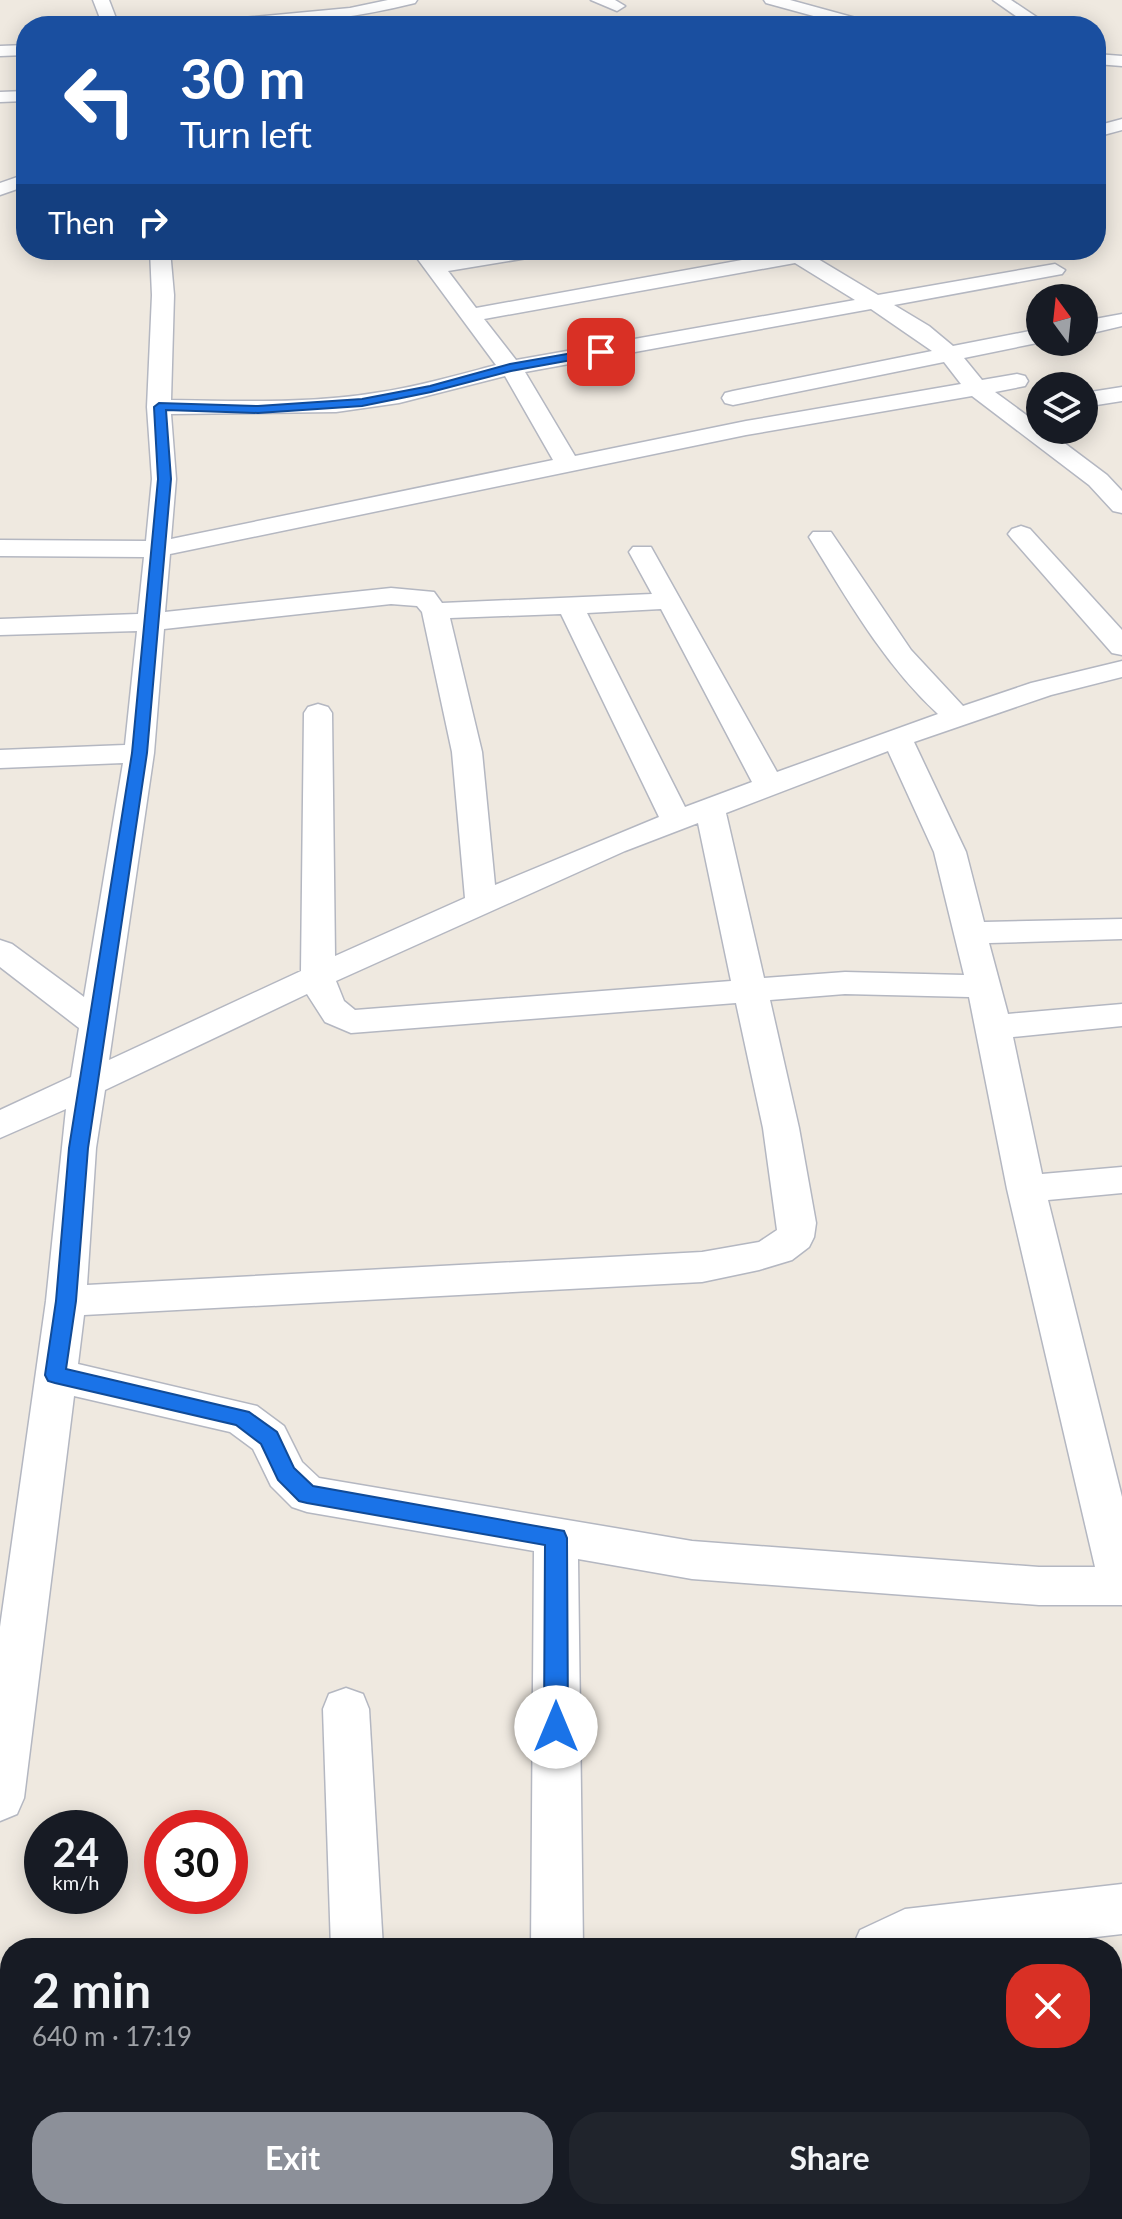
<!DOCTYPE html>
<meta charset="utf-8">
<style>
:root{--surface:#171b24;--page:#20242c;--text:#f1f3f6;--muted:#9ea1a6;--accent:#8c9099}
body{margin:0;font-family:Lato,sans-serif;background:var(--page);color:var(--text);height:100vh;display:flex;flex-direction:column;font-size:30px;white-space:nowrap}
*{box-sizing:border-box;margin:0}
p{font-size:26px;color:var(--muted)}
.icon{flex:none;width:44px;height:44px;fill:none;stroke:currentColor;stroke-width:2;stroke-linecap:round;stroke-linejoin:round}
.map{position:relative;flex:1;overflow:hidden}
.sheet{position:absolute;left:0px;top:1938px;width:1122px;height:282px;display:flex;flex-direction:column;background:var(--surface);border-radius:32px 32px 0 0;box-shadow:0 4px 20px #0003}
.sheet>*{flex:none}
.guide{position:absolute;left:16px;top:16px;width:1090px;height:244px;border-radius:32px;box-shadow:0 4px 20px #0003;background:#1a4fa0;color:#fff;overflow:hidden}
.needle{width:52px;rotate:345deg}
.controls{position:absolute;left:1026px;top:284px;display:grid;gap:16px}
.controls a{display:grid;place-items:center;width:72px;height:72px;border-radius:50%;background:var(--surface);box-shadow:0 4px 20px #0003;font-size:40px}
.speed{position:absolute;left:24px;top:1810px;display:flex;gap:16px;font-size:40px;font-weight:700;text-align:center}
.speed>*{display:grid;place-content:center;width:104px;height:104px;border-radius:50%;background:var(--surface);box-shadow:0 4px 20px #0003;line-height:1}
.speed small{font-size:20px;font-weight:400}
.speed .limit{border:12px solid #d22;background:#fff;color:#111}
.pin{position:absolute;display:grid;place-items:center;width:68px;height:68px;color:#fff;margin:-34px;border-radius:16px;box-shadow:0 4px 12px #0006}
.me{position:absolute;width:88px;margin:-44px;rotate:0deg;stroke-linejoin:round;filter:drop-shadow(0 0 6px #0008)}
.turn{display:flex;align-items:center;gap:28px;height:168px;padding:0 32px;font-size:36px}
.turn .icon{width:104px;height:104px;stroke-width:2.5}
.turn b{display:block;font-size:56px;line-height:68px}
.then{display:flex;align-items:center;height:76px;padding:0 32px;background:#0003;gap:16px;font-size:30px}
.round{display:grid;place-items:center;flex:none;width:84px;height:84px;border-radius:32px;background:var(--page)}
.head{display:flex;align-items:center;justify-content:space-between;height:136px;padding:0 32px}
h1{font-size:48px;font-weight:700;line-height:60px}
.action{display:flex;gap:16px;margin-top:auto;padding:16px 32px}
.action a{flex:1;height:92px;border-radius:32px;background:var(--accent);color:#fff;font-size:32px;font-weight:700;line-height:92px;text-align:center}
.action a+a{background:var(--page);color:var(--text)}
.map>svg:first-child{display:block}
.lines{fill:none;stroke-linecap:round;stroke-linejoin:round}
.minor-casing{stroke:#b4b7c1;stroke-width:3}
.minor{fill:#fff;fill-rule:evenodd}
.route{fill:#1a73e8;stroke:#114b97;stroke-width:2}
</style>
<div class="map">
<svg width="1122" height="2219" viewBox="0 0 1122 2219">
<rect width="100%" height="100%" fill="#efe9e0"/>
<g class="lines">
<!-- minor casing -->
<g class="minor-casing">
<g id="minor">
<path d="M93,0H109L119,26H103Z"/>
<path d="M388,0H417L415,3C344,21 275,26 203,26L211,21L350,8Z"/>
<path d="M591,0H615L625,6L617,11Z"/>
<path d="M764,0H790L874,23L876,26H850L766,3Z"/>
<path d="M993,0H1011L1050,26H1030Z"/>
<path d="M26,45V55L0,56V46Z"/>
<path d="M1096,54L1122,56V66L1096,64Z"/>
<path d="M26,91V101L0,102V92Z"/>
<path d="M1122,119V130L1096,137V126Z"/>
<path d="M26,174V186L0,195V183Z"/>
<path d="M150,250H170L174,295L171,400C241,401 312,404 381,392C420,386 458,375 496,365L411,250H431L439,260L502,250H549L539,256L448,271L476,308L781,253L779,250H803L878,295L1055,264L1065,270L1062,274L894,305L929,326L953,346L1040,329L1042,342L964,358L982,380L1017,374L1025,376L1028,381L1025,386L995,392L1040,425V430H1047L1107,475L1122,491V513L1113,511L1089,485L972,396L746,435L170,554L165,612L391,588L434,592L442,603L652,594L629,552L633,547H651L777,772L938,714C884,664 847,599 809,537L813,532H831L911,650L963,706L1031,683L1122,661V677L1051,695L914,742L966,852L984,922L1122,919V939L989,943L1008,1014L1122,1004V1026L1013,1037L1042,1174L1122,1167V1193L1048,1200L1122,1497V1605H1039L692,1579L578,1559L583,1948H531L534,1551L307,1512L292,1507L271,1486L253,1449L230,1432L74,1396L24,1798L17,1814L0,1821V1627L46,1301L66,1109L0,1138V1110L71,1077L79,1028L0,967V940L12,944L84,997L123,763L0,768V750L125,745L137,631L0,635V619L138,614L144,557L0,556V540L146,541L152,479L147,407L152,295ZM795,263L855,300L516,360L484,319ZM871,309L932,351L733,391L725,393L722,398L725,403L733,405L944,362L961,384L746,421L575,456L525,372ZM505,376L553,460L171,539L176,479L171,414L336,412L399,403ZM391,604L417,606L422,612L452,752L465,898L335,956L332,713L328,707L318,704L308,707L304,713L301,971L109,1060L154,753L164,629ZM661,609L752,782L685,807L587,613ZM561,614L659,817L495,885L482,752L450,618ZM888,751L934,852L964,975L845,972L764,978L726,813ZM698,823L731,981L355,1010L344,1001L336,981L625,851ZM307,994L325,1022L351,1033L736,1003L763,1128L777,1230L759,1242L702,1252L87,1285L96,1148L105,1090ZM845,994L969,997L1007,1189L1095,1567H1039L692,1541L319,1478L302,1462L284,1426L257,1406L78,1364L84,1315L702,1282L759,1270L792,1260L809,1247L814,1237L816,1223L799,1128L770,1000Z"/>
<path d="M1122,314V326L1084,335V321Z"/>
<path d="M1122,387V401L1084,407V393Z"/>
<path d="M1021,526L1030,529L1122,630V655L1112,653L1012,539L1008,534L1012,529Z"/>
<path d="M346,1688L363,1694L369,1709L383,1948H331L323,1709L329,1694Z"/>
<path d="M1122,1884V1934L1001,1948H852L860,1930L905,1909Z"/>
<path d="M10,2084V2138L0,2140V2086Z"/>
<path d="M1122,2129V2185L1112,2186V2130Z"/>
<path d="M622,2210H678L679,2219H623Z"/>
</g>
</g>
<!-- minor -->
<use href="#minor" class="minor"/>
</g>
<!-- route -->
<path class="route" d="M601,348L605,349V354L511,371L431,392L362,406L258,413L166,410L171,479L147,753L88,1148L76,1301L66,1369L249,1412L277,1432L294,1468L313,1486L564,1531L567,1538L568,1727L565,1735L556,1738L548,1735L544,1727L545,1545L307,1503L299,1501L278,1480L261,1444L236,1425L55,1383L48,1381L45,1375L56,1301L69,1148L132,753L158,479L154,407L159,403L258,406L362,399L430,386L510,364Z"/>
</svg>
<div class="controls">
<a><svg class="needle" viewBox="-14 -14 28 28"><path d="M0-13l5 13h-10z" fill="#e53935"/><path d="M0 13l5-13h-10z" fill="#9ea1a6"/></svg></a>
<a><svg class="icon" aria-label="layers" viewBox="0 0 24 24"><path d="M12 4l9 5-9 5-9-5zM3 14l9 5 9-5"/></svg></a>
</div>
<div class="speed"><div>24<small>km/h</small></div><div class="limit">30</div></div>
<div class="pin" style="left:601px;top:352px;background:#d93025"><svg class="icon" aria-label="arrive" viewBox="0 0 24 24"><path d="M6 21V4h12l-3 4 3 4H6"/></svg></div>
<svg class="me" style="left:556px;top:1727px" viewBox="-20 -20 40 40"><circle r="19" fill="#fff"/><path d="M0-13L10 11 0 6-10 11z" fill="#1a73e8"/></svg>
<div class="guide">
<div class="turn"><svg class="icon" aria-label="left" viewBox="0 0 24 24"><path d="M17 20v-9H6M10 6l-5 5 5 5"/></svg><div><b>30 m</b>Turn left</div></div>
<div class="then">Then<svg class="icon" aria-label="right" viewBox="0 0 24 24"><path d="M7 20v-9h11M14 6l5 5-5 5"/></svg></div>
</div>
<section class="sheet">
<div class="head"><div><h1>2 min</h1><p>640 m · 17:19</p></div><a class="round" style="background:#d93025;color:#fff"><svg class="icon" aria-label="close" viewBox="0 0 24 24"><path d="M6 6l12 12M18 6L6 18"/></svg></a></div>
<div class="action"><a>Exit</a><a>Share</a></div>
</section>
</div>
